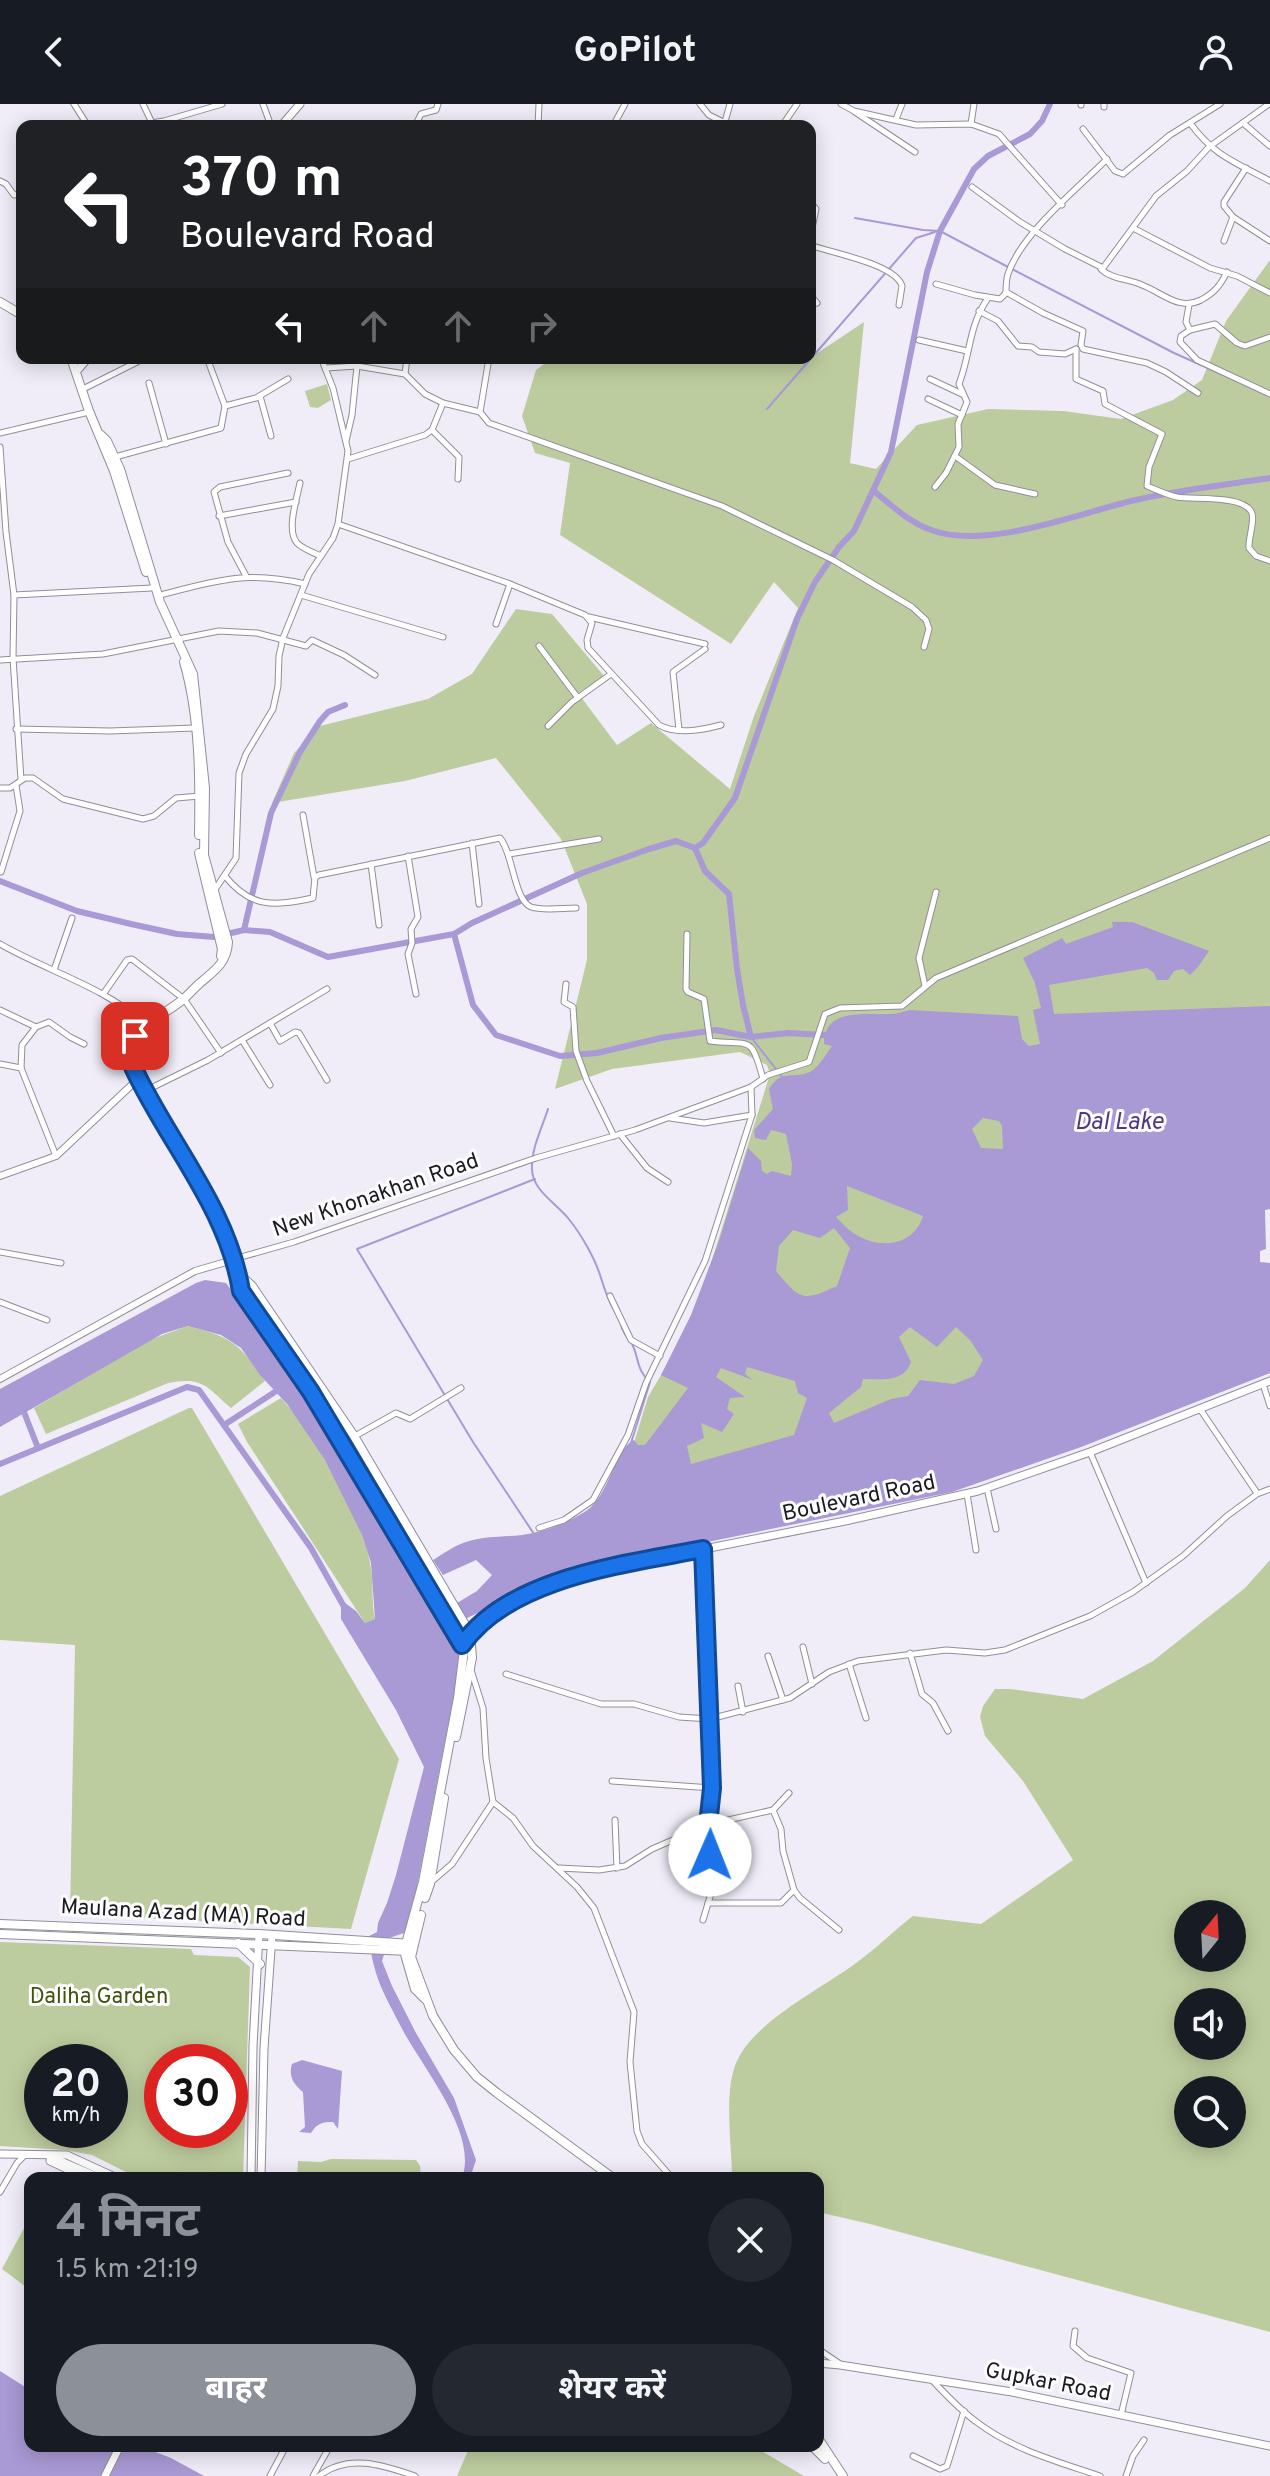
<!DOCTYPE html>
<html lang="hi">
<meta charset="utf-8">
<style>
:root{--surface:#171b24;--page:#242831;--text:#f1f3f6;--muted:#9ea1a6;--accent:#8c9099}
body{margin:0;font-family:Overpass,"Noto Sans Devanagari",sans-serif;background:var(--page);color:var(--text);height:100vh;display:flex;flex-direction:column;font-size:30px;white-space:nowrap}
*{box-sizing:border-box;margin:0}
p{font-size:26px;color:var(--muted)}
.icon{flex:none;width:44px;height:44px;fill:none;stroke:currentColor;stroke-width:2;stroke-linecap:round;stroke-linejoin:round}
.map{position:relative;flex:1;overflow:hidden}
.sheet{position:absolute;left:24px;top:2068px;width:800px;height:280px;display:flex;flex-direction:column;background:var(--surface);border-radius:16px;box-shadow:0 4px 20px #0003}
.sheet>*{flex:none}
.banner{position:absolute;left:16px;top:16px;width:800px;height:244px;border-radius:16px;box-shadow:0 4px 20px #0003;background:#202124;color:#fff;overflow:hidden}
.needle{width:52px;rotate:18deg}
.fabs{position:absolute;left:1174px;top:1796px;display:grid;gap:16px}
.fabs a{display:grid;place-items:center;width:72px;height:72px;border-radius:50%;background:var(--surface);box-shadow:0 4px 20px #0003;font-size:40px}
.speed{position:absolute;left:24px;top:1940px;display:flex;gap:16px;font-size:40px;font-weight:700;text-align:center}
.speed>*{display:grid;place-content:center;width:104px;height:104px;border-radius:50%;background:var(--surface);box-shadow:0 4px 20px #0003;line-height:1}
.speed small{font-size:20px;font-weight:400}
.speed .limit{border:12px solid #d22;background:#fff;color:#111}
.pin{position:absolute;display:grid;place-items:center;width:68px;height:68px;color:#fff;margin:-34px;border-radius:16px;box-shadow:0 4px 12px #0006}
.me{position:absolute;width:88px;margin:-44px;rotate:1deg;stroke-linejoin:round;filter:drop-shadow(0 0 6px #0008)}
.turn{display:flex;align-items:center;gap:28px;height:168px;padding:0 32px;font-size:36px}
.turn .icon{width:104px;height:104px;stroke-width:2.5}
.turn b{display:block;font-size:56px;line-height:68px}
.lanes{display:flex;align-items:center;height:76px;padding:0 32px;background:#0003;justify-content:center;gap:40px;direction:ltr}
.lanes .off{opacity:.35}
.round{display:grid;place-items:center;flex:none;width:84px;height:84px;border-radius:42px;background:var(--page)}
.summary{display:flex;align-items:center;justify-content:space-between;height:136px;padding:0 32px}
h1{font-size:48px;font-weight:700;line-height:60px;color:var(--accent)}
.action{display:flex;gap:16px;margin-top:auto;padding:16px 32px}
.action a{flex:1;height:92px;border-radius:48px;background:var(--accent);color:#fff;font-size:32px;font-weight:700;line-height:92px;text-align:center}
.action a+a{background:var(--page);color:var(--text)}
header{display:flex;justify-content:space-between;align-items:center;height:104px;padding:0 32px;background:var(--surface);font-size:36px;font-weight:700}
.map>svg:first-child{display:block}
.green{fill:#bdcc9e;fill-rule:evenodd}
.water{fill:#a999d4;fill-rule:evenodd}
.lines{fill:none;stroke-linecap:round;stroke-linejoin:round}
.stream{stroke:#a999d4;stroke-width:2}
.canal{stroke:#a999d4;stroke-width:6}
.minor-casing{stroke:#908e98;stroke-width:7}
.tertiary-casing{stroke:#908e98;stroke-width:8}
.secondary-casing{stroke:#908e98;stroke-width:9}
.primary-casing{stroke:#908e98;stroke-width:10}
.trunk-casing{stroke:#908e98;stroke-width:10}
.minor{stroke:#fff;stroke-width:5}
.tertiary{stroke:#fff;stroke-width:6}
.secondary{stroke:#fff;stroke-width:7}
.primary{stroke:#fff;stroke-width:8}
.trunk{stroke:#fff;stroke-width:8}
.route-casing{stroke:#114b97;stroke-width:20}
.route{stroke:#1a73e8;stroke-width:14}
.labels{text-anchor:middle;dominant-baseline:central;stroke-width:6;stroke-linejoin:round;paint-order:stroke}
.street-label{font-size:22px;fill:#1b1a1e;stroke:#fcfcfe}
.park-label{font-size:22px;fill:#41520b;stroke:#fcfcfe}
.water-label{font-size:24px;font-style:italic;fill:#503880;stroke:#fcfcfe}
</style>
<header><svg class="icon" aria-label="back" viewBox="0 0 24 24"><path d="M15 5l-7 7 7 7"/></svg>GoPilot<svg class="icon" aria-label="person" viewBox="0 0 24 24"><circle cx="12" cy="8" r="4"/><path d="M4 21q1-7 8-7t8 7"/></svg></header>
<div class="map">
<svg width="1270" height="2372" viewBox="0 0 1270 2372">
<rect width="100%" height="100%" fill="#f0edf9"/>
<!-- green -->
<g class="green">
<path d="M1270,156V964L1219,1048L1216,1179L608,1424L648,1293L693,1217L770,970L767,961L740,948L612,965L555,985L587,856V800L561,735L496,654L405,677L272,699L294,649L320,622L428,595L472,570L516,505L552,510L604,572L578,589L617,641L651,619L730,685L754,612L798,504L774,478L731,540L560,431L570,359L535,349L522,312L536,266L552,254H773L800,258L810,254L864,218L850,359L876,365L917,321L988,305L1063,307L1121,315L1173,296L1202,276L1226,217Z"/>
<path d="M327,280L331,296L318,304L310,303L305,287Z"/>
<path d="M188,1222C234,1234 238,1239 265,1277L231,1304C207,1283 203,1272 168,1279L46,1330L34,1304L149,1236Z"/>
<path d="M281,1294C314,1330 361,1411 370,1459C374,1477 371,1497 375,1515L365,1519L247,1338L238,1320Z"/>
<path d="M189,1304H192L399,1655L351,1825L70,1810L75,1541L0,1536V1392Z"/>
<path d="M1270,1456V2228L870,2120L818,2108V2074H732C732,2042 723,1986 737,1957C755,1917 821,1885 856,1859C876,1845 893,1827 913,1812L981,1820L1073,1756L1023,1677L985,1632L980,1613L983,1602L995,1585H1010L1083,1595L1153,1557L1245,1484ZM1188,1810H1232V1854H1188ZM1188,1898H1232V1942H1188ZM1188,1986H1232V2030H1188Z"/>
<path d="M0,1838L191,1845L194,1851L238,1853L250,1863L243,2074H138L92,2051L65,2046L0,2042ZM110,1958V2026H42V1958ZM230,1958V2026H162V1958Z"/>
<path d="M331,2055L416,2056L420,2062L421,2074H297L298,2057L321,2058Z"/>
<path d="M30,2113V2186L2,2165Z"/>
<path d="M470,2342H753L804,2372H457Z"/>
</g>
<!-- water -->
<g class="water">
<path d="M1112,818H1132L1209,847L1198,863L1190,871L1183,865L1174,867L1168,876H1157L1154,869L1147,864L1049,881L1054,910L1270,902V1105L1265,1106L1266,1145L1260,1147V1158L1270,1159V1269L1081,1343L952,1388L570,1466L467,1514L451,1526L461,1551L459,1564L411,1814L404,1829L389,1834L382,1857L392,1882L416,1929L454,1994L476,2056L470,2074H462C479,2028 419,1960 399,1919C391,1903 381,1886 376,1869C372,1857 371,1845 367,1833L377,1828L378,1819L387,1799L396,1771L424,1663L396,1606L341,1515V1502L345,1499L356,1507L365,1519L375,1515L371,1459L362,1431L325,1356L287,1300L260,1271L241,1244L221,1231L188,1222L162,1230L0,1323V1285L196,1179L205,1176L226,1179L306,1286L407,1460L445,1516L462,1507L457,1499L477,1487L492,1471L476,1456L443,1471L433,1456C443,1450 455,1441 466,1438C483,1432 504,1433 522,1431C544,1428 567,1419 586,1407C610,1391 614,1345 634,1336L638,1341H645L688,1284L661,1271L691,1211L719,1137L748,1044L761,1057L762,1067L767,1070L772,1067L791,1072L792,1060L786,1030L771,1026L766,1036L755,1034L754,1026L773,1005L769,985C782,964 791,976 810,968C819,963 826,950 832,942L824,940C824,903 866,911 891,910C898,910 904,907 910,906L1018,912L1022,935L1029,942L1040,940L1033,906L1041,904L1035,879L1023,854L1062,834L1066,840L1113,823ZM983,1014L999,1017L1002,1022L1003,1045L981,1044L972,1025ZM847,1082L923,1112C914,1142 880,1146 855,1130C848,1126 842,1119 836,1113L848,1106ZM834,1124L850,1144L837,1182C803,1198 800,1196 776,1167L779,1142L793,1126L820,1134ZM910,1223L937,1243L956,1223L970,1236L983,1256L974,1272L954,1280L920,1276L908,1292L891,1295L834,1319L829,1309L861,1283L863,1275C881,1275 904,1279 911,1258L899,1233ZM747,1263L795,1277L798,1289L807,1294L794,1331L691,1360L687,1342L704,1334L701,1319L722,1328L734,1310L727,1305L730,1294L745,1293L716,1273L721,1264L753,1276L745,1270Z"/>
<path d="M302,1956L342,1967L338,2025L333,2018C323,2018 317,2019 311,2029L299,2028L305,2023L303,1988C294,1981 288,1972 292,1960Z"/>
<path d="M0,2267L30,2286V2342H140L171,2354L204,2372H0Z"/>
</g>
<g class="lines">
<!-- stream -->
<g class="stream">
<path d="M855,114L923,126L940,127L1008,163"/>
<path d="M1014,166L1174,249L1219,269"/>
<path d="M767,305L916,134L935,128"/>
<path d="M751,933L782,973"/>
<path d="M548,1005C542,1024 531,1045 532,1065C532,1086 556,1099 568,1114C581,1130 595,1154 601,1174C605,1187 608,1196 615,1208"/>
<path d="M621,1221C623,1229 627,1233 632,1240C639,1253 636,1266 650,1278L631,1339"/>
<path d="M534,1430L473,1338L357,1145L535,1075"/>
</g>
<!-- canal -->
<g class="canal">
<path d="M874,387C892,402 911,420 934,427C988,445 1078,410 1131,397C1177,386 1224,381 1270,374"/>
<path d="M695,744L705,767L729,790L737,865L743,901L751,933"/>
<path d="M0,777L77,807L131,820L177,830L214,833L244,826L270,828L328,853L454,830L472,819L582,769L649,745L676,737L695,744L703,739L735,694L797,515L815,478L839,443L854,427L891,348L927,168L940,127L974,65L988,52L1030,30L1042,17L1050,0"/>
<path d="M244,826L271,709L300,648L320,617L328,608L345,601"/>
<path d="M454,830L473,901L496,931L560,952L597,949L661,934L716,926L751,933L788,929L824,931"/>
<path d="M22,1303L38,1344"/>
<path d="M224,1321L281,1284"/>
<path d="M0,1360L187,1283L199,1286L311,1444L347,1508"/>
</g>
<!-- minor casing -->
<g class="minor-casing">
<g id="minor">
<path d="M74,0L88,22"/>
<path d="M143,0L152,19"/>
<path d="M263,0L271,22"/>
<path d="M700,0L709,11L725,19"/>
<path d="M841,0L854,7L916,21L971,20L999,30L1062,101"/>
<path d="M1081,1V0"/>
<path d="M1104,3V0"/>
<path d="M855,8L915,48"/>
<path d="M896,15L902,0"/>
<path d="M1190,19C1214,52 1235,58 1270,77"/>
<path d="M1243,19L1270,42"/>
<path d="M971,20L974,0"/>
<path d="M724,21L730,0"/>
<path d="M130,22L164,17L222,0"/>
<path d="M415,22L421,10L436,6L438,0"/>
<path d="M538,22L539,0"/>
<path d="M613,22L625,0"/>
<path d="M782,22L797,0"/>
<path d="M1083,25L1115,67L1123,70L1170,31L1220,0"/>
<path d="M0,77L6,80L14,91L22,90"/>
<path d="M972,83L1020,118L1065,145L1103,164L1156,92L1187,67L1209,43L1269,0"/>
<path d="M810,98L816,105L810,133"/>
<path d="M1233,113L1270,137"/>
<path d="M1133,124L1210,164L1237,172L1270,189"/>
<path d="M1224,137L1233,113L1224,102V98L1246,64"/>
<path d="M810,141C831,149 896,160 902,182L899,201"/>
<path d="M1101,165C1111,175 1129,175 1142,181C1163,189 1179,207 1201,196C1214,189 1220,182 1227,168"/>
<path d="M936,180L975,191L1000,195L1006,189C1006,183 1006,176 1008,170C1021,130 1076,86 1107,55"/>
<path d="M1006,188L1043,209L1083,227L1081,241L1083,245L1147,259L1166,268L1198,289"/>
<path d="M810,191L817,199"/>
<path d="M1189,201L1186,218L1190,226L1181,232L1180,238L1197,256L1270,290"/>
<path d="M979,207L998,217L1018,242L1032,243L1039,248L1065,250L1076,245"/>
<path d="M1190,226L1215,220L1237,239L1245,242L1270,233"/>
<path d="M919,236L967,247"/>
<path d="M1076,245V275L1103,287L1105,300L1162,330L1149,363L1147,382C1157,386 1167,391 1177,393C1194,396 1240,391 1251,407C1256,415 1248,434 1249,444L1256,452L1270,457"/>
<path d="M326,264L357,262L405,270L425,290L443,299L480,308L489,319L722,402L833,456L912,503L926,516L929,525L924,543"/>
<path d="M405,270L407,254"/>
<path d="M930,275L962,290"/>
<path d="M149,279L166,340"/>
<path d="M81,286L137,258"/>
<path d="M260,292L271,332"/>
<path d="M928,295L962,311"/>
<path d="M225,302L256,294L288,275"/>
<path d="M480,308L489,254"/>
<path d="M432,326L459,353L458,375"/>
<path d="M0,329L89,308"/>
<path d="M346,337L352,311L357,262"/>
<path d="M0,343L6,428L14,491L13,554L21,676"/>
<path d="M955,352L995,381L1035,390"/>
<path d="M115,353L221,324L225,302L207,254"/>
<path d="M348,355L425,331L432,326L443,299"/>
<path d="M300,379C297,394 286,426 297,439C303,445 314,449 321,452"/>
<path d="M935,383L946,369L959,343L958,320L967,298L959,280C971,249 968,223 988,194"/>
<path d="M219,412L296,398"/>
<path d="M338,420L510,480L585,511L592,519L587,536L588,544L659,621C677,631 702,626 721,621"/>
<path d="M246,472L228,438L214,388L220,383L288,369"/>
<path d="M14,491L152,484"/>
<path d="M301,491L443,533"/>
<path d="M157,492C214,477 245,466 305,480"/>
<path d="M589,513L705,540"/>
<path d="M496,520L510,480"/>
<path d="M539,542L578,594"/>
<path d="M0,556L103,550L219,527L257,529L306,542L312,536L344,551L375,571"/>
<path d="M548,622L572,598L611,570"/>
<path d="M16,625L110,627L195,624"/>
<path d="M679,626L673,568L705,545"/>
<path d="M0,684H10L25,674H33L63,695L143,715L154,712L176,694L200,692"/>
<path d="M303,711L314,773"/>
<path d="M472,739L479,800"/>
<path d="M509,750L599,735"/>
<path d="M408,752L418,813L411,825L412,839L408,850L416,890"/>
<path d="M371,760L379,821"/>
<path d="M1,768L20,707L16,681"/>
<path d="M225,772C251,805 275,802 313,794L315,773L319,771L500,734C513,749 514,796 531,803C543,807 563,804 576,804"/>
<path d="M214,787L236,754L239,669L246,650L273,605L278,582L279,552L283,534L309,470L333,434L338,420L348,347L333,284L321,254"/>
<path d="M687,830L686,885L688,888L704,895L710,937C750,942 751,929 763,975"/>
<path d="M0,840C51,869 101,881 147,921"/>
<path d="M54,866L72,814"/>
<path d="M566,880L564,898L573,903L576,947L587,977L614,1032"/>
<path d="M925,882L919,854L936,788"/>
<path d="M104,889L127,856L132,855L184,895L221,949"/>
<path d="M0,906L36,923L49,918L70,933L84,940"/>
<path d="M270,919L280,937L295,928L299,929L327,976"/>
<path d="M36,923L22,941L21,964L56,1052"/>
<path d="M242,936L270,981"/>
<path d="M0,960L21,964"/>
<path d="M145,987L208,956L327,885"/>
<path d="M670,1014L704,1019L752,1011"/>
<path d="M620,1030L647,1064L668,1078"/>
<path d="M0,1148L61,1159"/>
<path d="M234,1155L294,1138L536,1054L635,1026L751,983L768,971L809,958L825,910L840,904L902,902L936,874L1270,734"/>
<path d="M610,1192L631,1236L660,1252"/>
<path d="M0,1198L47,1216"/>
<path d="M1263,1280L1270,1302"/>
<path d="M1200,1305L1257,1389"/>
<path d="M355,1332L396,1309L410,1315L461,1284"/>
<path d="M1090,1348L1146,1479"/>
<path d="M987,1384L996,1425"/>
<path d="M967,1390L976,1446"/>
<path d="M539,1424L564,1416L593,1396L628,1331L646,1279L705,1157L752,1011L751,983"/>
<path d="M703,1446L712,1684L710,1720"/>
<path d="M803,1543L812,1580"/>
<path d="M910,1549L922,1590L933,1599L948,1627"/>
<path d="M768,1552L783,1596"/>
<path d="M849,1560L866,1614"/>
<path d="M471,1566L483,1604L486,1654L493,1698"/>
<path d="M506,1570L601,1600H634L679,1613L710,1615L790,1594L829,1568L858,1557L946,1546L985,1549L1005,1546L1090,1512L1133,1488L1183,1452L1227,1412L1257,1390L1270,1385"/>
<path d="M738,1582L743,1608"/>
<path d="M612,1677L712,1684"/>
<path d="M773,1706L781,1725L783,1747L794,1786"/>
<path d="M615,1716L617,1764"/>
<path d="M559,1764L599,1766L625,1762L652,1745L710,1720L773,1706L789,1689"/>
<path d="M431,1778L452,1760L493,1698L513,1714L533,1742L577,1783L594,1804L634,1908L630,1958L637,2027L642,2040L672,2074"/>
<path d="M708,1799H781L794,1786L800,1794L839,1826"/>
<path d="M703,1816L712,1786L708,1721"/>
<path d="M0,2088L17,2059L25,2051"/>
<path d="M1075,2227L1073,2242L1087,2254L1131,2269L1121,2311"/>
<path d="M818,2245L840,2260"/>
<path d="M932,2276C946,2291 961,2307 978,2319C1014,2346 1059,2358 1100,2372"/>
<path d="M913,2352L940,2365L947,2362L964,2307"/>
<path d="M270,2372L286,2342"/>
<path d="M313,2372L330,2342"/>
<path d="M319,2372C348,2349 383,2361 415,2372"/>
<path d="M1126,2372L1133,2352L1144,2336"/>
</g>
</g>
<!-- tertiary casing -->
<g class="tertiary-casing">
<g id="tertiary">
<path d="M0,1072L56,1052L138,975"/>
<path d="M0,1275L195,1167L233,1156"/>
</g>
</g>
<!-- secondary casing -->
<g class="secondary-casing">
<g id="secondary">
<path d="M281,22L300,0"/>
<path d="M76,268L88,254"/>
<path d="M462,1541C487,1504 533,1488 574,1471L845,1417L978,1387L1090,1348L1270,1277"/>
<path d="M0,2050L67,2051L117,2074"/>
<path d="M49,2052L100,2074"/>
<path d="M50,2057L86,2074"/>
<path d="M251,2074L253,1942L259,1830"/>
<path d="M261,2074L264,1944L272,1832"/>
<path d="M818,2259L840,2261L1012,2288L1270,2342"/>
<path d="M105,2372L120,2342"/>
</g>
</g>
<!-- primary casing -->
<g class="primary-casing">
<g id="primary">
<path d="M0,1820L259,1830L412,1840"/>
<path d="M0,1830L410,1847"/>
<path d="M238,1839L260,1860"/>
</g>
</g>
<!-- trunk casing -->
<g class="trunk-casing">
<g id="trunk">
<path d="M0,198L22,211"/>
<path d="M71,254L89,307L114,367L146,468"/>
<path d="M101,331L107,337L120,365L160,498L193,570L205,684L204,751L228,838C227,859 214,867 200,879C193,885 188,892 181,897C158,915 123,928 133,963C167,1037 228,1104 241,1187L311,1288L464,1546L458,1594L423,1778L404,1847L415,1885L425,1895"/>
<path d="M184,558C200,613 200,675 199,731"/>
<path d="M199,749L222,845L221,852"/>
<path d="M239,1170L252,1182L354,1332L470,1529L472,1554L456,1633"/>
<path d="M425,1794L430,1780L444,1694"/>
<path d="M421,1811L411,1853L433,1912L454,1946L477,1973L497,1989L613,2074"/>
<path d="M818,2334L843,2372"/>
<path d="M812,2342L825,2355"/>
</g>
</g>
<!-- minor -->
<use href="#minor" class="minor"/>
<!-- tertiary -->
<use href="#tertiary" class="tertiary"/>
<!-- secondary -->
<use href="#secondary" class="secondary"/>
<!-- primary -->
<use href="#primary" class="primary"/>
<!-- trunk -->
<use href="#trunk" class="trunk"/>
</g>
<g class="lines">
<!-- route casing -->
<g class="route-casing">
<path id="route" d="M135,932L131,948L133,963C167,1037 228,1104 241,1187L311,1288L462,1541C509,1473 627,1460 703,1445L712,1684L708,1721L710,1751"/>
</g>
<!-- route -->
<use href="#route" class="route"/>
</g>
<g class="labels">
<!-- street labels -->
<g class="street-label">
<text transform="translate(376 1092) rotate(-19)">New Khonakhan Road</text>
<text transform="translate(859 1395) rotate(-12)">Boulevard Road</text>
<text transform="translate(183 1810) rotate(3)">Maulana Azad (MA) Road</text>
<text transform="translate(1048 2279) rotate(11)">Gupkar Road</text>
</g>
<!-- park labels -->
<g class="park-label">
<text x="99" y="1893">Daliha Garden</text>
</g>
<!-- water labels -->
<g class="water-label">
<text x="1119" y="1019">Dal Lake</text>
</g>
</g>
</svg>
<div class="fabs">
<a><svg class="needle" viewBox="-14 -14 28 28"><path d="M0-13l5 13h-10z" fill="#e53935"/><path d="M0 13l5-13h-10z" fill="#9ea1a6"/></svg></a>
<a><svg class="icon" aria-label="sound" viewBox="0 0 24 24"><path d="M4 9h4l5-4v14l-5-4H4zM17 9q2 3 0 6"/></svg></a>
<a><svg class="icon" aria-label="search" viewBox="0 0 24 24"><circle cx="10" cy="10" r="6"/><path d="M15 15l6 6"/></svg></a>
</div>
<div class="speed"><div>20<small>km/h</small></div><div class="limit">30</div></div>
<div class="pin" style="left:135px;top:932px;background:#d93025"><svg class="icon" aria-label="arrive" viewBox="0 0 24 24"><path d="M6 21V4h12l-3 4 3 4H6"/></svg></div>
<svg class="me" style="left:710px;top:1751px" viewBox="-20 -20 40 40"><circle r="19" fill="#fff"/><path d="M0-13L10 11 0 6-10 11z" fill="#1a73e8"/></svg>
<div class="banner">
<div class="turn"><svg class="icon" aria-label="left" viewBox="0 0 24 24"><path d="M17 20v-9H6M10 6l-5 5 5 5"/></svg><div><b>370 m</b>Boulevard Road</div></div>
<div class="lanes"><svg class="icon" aria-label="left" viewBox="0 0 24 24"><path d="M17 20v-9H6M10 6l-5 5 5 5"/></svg><svg class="icon off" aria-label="ahead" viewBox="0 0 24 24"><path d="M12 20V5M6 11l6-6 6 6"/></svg><svg class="icon off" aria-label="ahead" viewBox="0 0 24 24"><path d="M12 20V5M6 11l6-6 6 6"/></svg><svg class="icon off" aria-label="right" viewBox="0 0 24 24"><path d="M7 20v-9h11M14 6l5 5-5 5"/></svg></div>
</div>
<section class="sheet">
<div class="summary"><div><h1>4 मिनट</h1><p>1.5 km · 21:19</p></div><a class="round"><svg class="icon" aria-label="close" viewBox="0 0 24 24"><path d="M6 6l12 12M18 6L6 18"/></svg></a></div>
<div class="action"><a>बाहर</a><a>शेयर करें</a></div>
</section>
</div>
